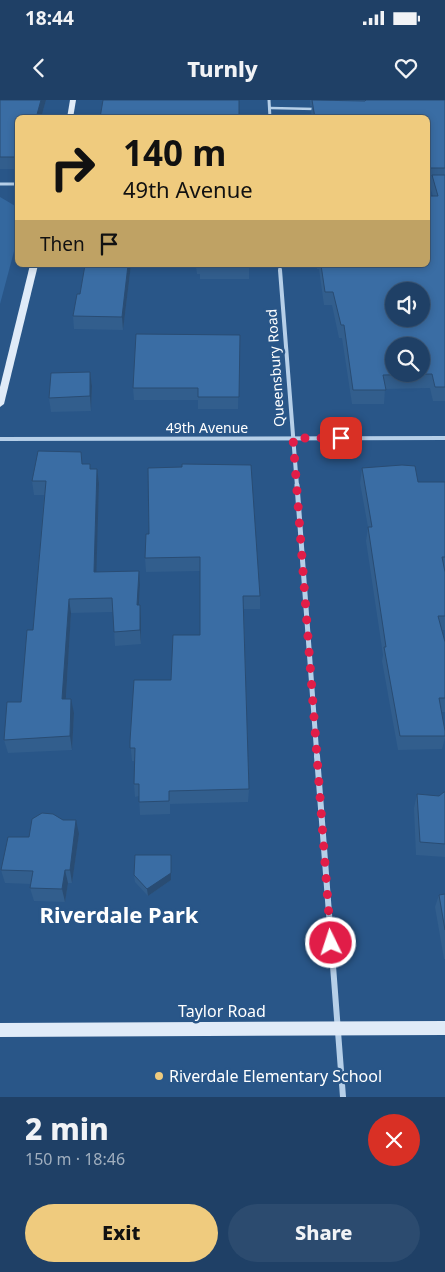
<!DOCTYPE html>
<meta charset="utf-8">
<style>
:root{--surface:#1f4066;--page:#2c4b6f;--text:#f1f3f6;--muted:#a1afbf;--line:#3c597a;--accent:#efcb7e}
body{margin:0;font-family:"Noto Sans",sans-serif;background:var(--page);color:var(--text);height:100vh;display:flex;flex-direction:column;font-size:19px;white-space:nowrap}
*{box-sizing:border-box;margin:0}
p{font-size:16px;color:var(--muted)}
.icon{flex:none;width:28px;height:28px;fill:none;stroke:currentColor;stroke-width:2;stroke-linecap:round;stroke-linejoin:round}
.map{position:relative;height:997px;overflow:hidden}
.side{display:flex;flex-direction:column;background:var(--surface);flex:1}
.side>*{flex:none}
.guide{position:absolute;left:15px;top:15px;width:415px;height:152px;border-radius:8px;box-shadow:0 2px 8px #0003,0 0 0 1px var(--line);background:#efcb7e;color:#111;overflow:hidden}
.fabs{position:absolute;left:385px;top:182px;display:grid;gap:10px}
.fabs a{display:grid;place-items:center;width:45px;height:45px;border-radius:50%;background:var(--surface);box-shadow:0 2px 8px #0003,0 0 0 1px var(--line);font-size:25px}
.pin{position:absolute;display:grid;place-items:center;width:42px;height:42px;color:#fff;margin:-21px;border-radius:10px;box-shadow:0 2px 8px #0006}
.me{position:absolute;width:55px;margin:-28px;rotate:356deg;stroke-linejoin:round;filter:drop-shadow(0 0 4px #0008)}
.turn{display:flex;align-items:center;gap:18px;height:105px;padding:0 25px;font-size:22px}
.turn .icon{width:65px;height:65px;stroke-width:2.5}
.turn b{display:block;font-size:35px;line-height:42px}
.then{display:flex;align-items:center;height:48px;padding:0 25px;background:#0003;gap:10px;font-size:19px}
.round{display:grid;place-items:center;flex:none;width:52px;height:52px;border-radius:26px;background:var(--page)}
.summary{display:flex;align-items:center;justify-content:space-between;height:85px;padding:0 25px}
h1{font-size:30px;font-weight:800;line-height:38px}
.button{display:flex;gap:10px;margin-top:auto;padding:10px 25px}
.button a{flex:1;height:58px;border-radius:30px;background:var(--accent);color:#111;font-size:20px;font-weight:800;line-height:58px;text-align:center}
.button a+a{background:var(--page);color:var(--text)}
.status{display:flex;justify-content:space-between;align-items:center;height:35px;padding:0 25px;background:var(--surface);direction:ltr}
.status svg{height:14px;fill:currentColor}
header{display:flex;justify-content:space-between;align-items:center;height:65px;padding:0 25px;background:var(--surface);font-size:22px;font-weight:800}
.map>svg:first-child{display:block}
.green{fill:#34689f}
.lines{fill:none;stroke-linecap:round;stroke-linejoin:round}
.lane{stroke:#b6cfe8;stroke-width:2.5}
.street-far3{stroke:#b6cfe8;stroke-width:3}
.street-far2{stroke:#b6cfe8;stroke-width:4}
.street-far1{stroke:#b6cfe8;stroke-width:5}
.street{stroke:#b6cfe8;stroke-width:6}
.secondary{fill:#e0ebf8;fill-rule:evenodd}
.wall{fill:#325e8d}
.shaded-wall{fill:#294c73}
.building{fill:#3a6da4;stroke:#294c73;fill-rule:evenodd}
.route{stroke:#e11d48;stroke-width:9;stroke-dasharray:0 16.2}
.poi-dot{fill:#efcb7e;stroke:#295688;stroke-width:2}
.labels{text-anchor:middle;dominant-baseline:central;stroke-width:5;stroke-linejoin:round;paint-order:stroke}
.street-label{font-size:14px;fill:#fff;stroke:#295688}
.near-street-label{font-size:16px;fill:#fff;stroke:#295688}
.near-poi-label{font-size:16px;fill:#fff;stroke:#295688;text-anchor:start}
.near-district-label{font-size:22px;font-weight:bold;fill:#fff;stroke:#295688}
</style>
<div class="status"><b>18:44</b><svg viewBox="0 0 49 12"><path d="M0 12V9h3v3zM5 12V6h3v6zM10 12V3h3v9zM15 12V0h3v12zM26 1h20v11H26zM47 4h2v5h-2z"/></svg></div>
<header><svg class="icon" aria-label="back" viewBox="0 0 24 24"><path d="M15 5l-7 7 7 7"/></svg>Turnly<svg class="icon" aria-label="heart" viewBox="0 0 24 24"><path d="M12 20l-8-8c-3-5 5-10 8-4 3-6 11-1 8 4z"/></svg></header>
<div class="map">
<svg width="445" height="997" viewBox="0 0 445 997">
<rect width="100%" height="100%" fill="#295688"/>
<!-- green -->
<path class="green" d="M0,97L17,107V140L0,204Z"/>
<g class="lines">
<!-- lane -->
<path class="lane" d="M270,8L315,9"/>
<!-- street-far3 -->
<g class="street-far3">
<path d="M269,0L270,18"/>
<path d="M0,84H18"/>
<path d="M428,84H445"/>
<path d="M280,165V171"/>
</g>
<!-- street-far2 -->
<g class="street-far2">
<path d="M280,170L297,386"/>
<path d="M0,339L445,338"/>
</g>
<!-- street-far1 -->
<path class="street-far1" d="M297,385L317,657"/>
<!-- street -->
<path class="street" d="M317,656L343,997"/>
<!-- secondary -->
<g class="secondary">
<path d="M70,0H76L73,18H67Z"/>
<path d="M30,165H38L4,304L0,307V287Z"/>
<path d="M445,921V935L0,937V923Z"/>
</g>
</g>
<!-- wall -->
<g class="wall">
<path d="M0,0H46L41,18H18V69H0Z"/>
<path d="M310,0H445V301H433L430,288L385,289L384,304H352L342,238H339L332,205H324L319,169H317V165H428L433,96L430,87L431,81H428V18H312L311,12L312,6H310Z"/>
<path d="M85,165H131L123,230L74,229L73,216L80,194Z"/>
<path d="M165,165H249V179H200V174H197L196,167H165Z"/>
<path d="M240,235L238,309H198V300H134L133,288Z"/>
<path d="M90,272L92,286L91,311L51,312L49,298Z"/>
<path d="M83,364L91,369H97L99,383L96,472L140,485L139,505L141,519V544L115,546L113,512L71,513L66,599L74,613L72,650L8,653L4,640L21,602L33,530L44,395H34L32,381Z"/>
<path d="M148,368L260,496V509H244L249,689L248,702L170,704V714L140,715L139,696L135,697L134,684V661H132L130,641L171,580L200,535V471L146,472L145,458L149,434Z"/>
<path d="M362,368L418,382H445V530H442L445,542V612H442L445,631V638L442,649L398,650L382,561L383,555L366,441L368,427L360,383Z"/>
<path d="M445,692V757L416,755L414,708L417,694L439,696Z"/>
<path d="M79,734L72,783H68L65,802L34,801L30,788L31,784L5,783L1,770L29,737Z"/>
<path d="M171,755V780L148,796L135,782L134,775Z"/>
<path d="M445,794V859H444L435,807L439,795Z"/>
</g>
<!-- shaded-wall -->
<g class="shaded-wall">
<path d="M41,0H46L41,18H36Z"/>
<path d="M128,165H131L123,230L122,217Z"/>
<path d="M90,272L92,286L91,311L90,296Z"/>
<path d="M97,369L99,383L96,486L94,472Z"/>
<path d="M139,471L140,485L138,519L137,505Z"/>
<path d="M69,499L71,513L65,613L62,599Z"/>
<path d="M140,505L141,519V544L140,530Z"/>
<path d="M71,599L74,613L72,650L70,636Z"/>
<path d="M76,720L79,734L72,783L70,770Z"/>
<path d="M171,755V780L148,796L147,789Z"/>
<path d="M65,770L68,783L65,802L62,789Z"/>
</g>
<!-- building -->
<g class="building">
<path d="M0,0H41L36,18H18V57H0Z"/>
<path d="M103,0H239V18H100Z"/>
<path d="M312,0L365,1L366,0H445V68H430L428,60V18H315Z"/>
<path d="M432,75H445V287H435L432,274L383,275L386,290H353L344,225H341L333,192H325L321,165H428V96H438ZM394,191H421V219H394ZM394,246H421V274H394Z"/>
<path d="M85,165H128L122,217L73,216L77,194H80Z"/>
<rect x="200" y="165" width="49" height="2"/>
<path d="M136,234L240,235L239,297H198V288H133Z"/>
<path d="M90,272V296L49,298L51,273Z"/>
<path d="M38,351L81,352L82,364H90V369H97L94,472L139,471L137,505H140V530L114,532L112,498L69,499L62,599H71L70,636L4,640L7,602H21L27,530H33L46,381H32Z"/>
<path d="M182,364L251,365L260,496H243L249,689L169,691V701L139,702V684H134L135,648H130V641L134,580H171L173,535H200V457L145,458L146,434H149L148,368L182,367Z"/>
<path d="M402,365L415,366L418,382H445V457H442L445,472V516H438L445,542V598H439L445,631V636H400L384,547H386L368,427H372L362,368Z"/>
<path d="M444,692H445V744L420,742L417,694L439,696Z"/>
<path d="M42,713L53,714L63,720H76L70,770H65L62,789L30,788L33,771L1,770L8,737H29L32,719Z"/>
<path d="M135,755H171V773L147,789L134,775Z"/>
<path d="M445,794V830L439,795Z"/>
</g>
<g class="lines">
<!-- route -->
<path class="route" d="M331,843L293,338H341"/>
</g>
<!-- markers -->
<circle class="poi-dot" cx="159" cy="976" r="5"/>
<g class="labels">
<!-- street labels -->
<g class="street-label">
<text transform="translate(275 268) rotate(-94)">Queensbury Road</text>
<text x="207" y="327">49th Avenue</text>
</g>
<!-- near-street labels -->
<g class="near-street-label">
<text x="222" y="911">Taylor Road</text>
</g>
<!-- near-poi labels -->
<g class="near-poi-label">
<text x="169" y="976">Riverdale Elementary School</text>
</g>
<!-- near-district labels -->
<g class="near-district-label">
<text x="119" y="814">Riverdale Park</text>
</g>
</g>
</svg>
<div class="fabs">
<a><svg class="icon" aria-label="sound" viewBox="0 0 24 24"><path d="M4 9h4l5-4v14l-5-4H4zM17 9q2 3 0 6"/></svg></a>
<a><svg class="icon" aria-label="search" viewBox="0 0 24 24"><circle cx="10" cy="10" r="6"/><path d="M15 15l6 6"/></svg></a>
</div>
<div class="pin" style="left:341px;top:338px;background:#d93025"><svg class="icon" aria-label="arrive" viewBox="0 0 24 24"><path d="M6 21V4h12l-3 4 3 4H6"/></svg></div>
<svg class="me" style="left:331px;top:843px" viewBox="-20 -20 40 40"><circle r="17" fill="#e11d48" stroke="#fff" stroke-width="3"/><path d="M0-11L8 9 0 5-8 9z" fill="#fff"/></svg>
<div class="guide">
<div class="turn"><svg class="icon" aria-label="right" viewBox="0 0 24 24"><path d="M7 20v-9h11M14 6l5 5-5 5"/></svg><div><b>140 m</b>49th Avenue</div></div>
<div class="then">Then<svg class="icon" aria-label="arrive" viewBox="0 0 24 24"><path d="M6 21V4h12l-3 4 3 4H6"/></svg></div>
</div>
</div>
<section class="side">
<div class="summary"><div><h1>2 min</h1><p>150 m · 18:46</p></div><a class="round" style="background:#d93025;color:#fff"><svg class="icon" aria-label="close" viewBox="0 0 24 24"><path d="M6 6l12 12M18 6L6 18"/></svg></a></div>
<div class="button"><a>Exit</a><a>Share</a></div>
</section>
